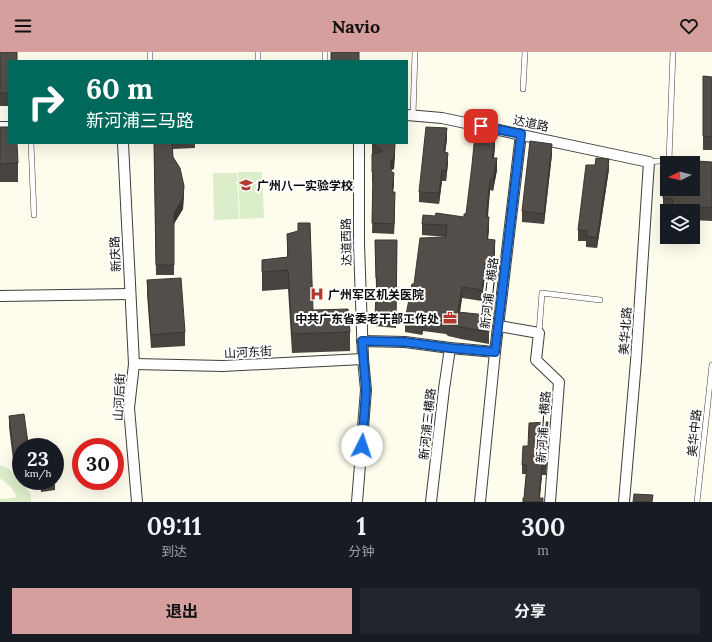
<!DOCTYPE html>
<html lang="zh">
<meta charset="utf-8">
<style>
:root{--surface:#171b24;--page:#20242c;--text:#f1f3f6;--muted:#9ea1a6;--accent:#d49f9c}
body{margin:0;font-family:Lora,"Noto Sans SC",serif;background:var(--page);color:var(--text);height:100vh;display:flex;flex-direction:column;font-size:15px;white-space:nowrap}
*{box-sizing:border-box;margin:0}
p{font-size:13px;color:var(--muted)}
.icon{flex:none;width:22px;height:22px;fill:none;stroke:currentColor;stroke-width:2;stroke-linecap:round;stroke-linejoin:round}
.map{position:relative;height:450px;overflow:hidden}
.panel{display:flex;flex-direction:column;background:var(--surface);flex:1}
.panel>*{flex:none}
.guide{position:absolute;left:8px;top:8px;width:400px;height:84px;border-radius:0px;box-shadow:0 4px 16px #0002;background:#00695c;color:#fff;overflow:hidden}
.needle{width:26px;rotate:264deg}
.tools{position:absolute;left:660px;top:104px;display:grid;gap:8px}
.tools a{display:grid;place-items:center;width:40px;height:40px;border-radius:0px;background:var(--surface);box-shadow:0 4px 16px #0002;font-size:20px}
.speed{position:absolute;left:12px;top:386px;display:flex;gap:8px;font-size:20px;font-weight:700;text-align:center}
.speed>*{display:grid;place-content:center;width:52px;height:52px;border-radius:50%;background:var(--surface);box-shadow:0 4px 16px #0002;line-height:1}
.speed small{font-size:10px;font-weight:400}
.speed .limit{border:6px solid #d22;background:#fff;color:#111}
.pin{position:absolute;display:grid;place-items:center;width:34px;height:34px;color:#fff;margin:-17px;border-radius:8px;box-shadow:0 2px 6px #0006}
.me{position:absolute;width:44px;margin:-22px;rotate:4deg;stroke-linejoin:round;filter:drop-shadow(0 0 3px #0008)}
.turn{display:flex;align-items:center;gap:14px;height:84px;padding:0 12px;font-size:18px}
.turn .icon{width:52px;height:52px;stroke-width:2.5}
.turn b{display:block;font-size:28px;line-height:34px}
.eta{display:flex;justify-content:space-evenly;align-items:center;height:68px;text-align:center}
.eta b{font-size:24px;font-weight:700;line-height:28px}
.cta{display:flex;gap:8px;margin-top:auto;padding:8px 12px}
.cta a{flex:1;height:46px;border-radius:0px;background:var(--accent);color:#111;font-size:16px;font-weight:700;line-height:46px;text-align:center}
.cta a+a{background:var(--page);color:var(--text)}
header{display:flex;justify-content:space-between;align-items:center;height:52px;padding:0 12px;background:var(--accent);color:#111;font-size:18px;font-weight:700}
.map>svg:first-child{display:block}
.pitch{fill:#dcedca}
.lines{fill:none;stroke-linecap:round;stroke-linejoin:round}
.service-casing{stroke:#3f3f3f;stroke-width:6}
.minor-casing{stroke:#3f3f3f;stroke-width:12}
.service{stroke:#fff;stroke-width:5}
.minor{stroke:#fff;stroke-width:10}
.wall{fill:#47433f}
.shaded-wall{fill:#3a3733}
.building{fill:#534e49;stroke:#3a3733;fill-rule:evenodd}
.route-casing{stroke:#114b97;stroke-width:10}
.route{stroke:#1a73e8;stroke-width:7}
.labels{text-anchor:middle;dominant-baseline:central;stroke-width:4;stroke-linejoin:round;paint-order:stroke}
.street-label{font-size:12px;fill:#0c0c0c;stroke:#fff}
.poi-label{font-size:12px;font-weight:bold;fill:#0c0c0c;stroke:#fff;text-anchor:start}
</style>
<header><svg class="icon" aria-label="menu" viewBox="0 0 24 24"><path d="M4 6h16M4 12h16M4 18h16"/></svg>Navio<svg class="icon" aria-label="heart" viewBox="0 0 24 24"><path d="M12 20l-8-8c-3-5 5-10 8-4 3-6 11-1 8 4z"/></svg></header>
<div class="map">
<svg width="712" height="450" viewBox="0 0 712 450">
<rect width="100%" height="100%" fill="#fefcec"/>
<!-- pitch -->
<g class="pitch">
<path d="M238,120H262L264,166L240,167Z"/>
<path d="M213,121H237L239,167L214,168Z"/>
<path d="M0,413L6,415L21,427V429L31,443V450H0V447L17,445L10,434L0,426Z"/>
</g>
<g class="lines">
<!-- service casing -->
<g class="service-casing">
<g id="service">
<path d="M150,0V9"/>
<path d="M258,0V9"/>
<path d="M325,9V0"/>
<path d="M523,37L525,0"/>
<path d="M413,63L415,0"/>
<path d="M31,91L34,163"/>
<path d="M649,110L669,108L673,0"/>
<path d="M539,281L542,241L600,248"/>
<path d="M697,450L712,313"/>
</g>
</g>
<!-- minor casing -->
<g class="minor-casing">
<g id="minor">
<path d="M407,63L442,66L649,110L636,309L624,450"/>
<path d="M0,75H9"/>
<path d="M123,91L134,312L129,356L137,450"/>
<path d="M0,244L130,242"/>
<path d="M499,274L539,281L536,308L559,330L550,450"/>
<path d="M362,289L405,290L450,296L495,300"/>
<path d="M134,312L223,314L363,307"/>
<path d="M357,450L366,338L363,307L359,192V91"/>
<path d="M431,450L444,337L450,296"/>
<path d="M480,450L495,300L521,82"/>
</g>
</g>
<!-- service -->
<use href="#service" class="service"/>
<!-- minor -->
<use href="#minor" class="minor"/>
</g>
<!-- wall -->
<g class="wall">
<path d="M0,0L9,9V54H0Z"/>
<path d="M703,24L712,25V98H703Z"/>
<path d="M0,75L18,111V130H0Z"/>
<path d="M447,87L445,100L448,111L446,129H442L439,152L419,150V140Z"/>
<path d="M154,91H195V96L173,97V105L184,144L183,157L174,171V223H156Z"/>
<path d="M372,91L395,102L394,117L391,118L394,131L393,140L395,150L394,182L372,181L373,131L372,130Z"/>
<path d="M495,95L494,106L497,118L493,139L490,138L488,165L489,176L488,187L495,199L493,224L485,223L482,249L462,246L460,260L489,280V292L461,287L448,284L446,282L423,279L422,283L405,280V268L414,232L446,185L422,183V172L435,164L464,165Z"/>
<path d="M552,102L544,172L522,170V159Z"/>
<path d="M712,110V169L693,168V159H667V160H663V146Z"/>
<path d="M609,117L597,196L586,195V189H578V178Z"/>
<path d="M287,182L313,258L350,280V299L292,301L288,237L262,239V208L287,205Z"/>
<path d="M375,188H397L396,276L375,274L376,236Z"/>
<path d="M147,228L185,280V294L151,296L147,242Z"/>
<path d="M9,364L21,395V415L14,416L9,375Z"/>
<path d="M548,379L546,394L547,403L546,423H542L540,446L543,450L524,446L526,422H522V413Z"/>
<path d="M40,429H55V438L41,440Z"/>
</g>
<!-- shaded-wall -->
<g class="shaded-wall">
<path d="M447,76V87L444,110V100Z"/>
<path d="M495,83V95L492,117V106Z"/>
<path d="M395,92L394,117L391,118V108Z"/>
<path d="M552,92V102L544,172V162Z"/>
<path d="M448,101V111L446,129V119Z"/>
<path d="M497,106V118L493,139V127Z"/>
<path d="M609,107V117L597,196V186Z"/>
<path d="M442,118V129L439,152V141Z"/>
<path d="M394,121V131L392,150V140Z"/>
<path d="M490,127V138L486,176V165Z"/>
<path d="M184,134L183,157L174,172V161Z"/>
<path d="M395,140V150L394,182V172Z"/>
<path d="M489,165V176L487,199V187Z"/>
<path d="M495,188V199L493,224V212Z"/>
<path d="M485,211V223L482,249V238Z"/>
<path d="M462,235V246L458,272V260Z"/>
<path d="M423,267V279L422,283V271Z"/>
<path d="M548,370V379L545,402V394Z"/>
<path d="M547,394V403L546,423V414Z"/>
<path d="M542,414V423L539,450V446Z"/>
</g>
<!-- building -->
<g class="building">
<path d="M0,0H17V9H9V41H0Z"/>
<rect x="331" y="0" width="28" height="9"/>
<path d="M703,24L712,25V85L703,84Z"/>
<path d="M0,75H9V91H17L18,111L0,112Z"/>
<path d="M426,75L447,76L444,100L448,101L446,119L442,118L439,141L419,140Z"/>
<path d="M475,82L495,83L492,106H497L493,127H490L486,165H489L487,187L495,188L493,212L485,211L482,238L462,235L458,260L487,263L489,280L461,275L448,272L446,271L423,267L422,271L405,268L412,232H414L420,186L446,185L447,173L422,172L423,163L435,164L436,161L464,165V162H466L472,113Z"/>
<path d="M530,89L552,92L544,162L522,159Z"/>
<path d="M154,91H172L173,105L180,116L184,134L183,146L174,161V213H156Z"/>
<path d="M372,91H395V92L394,107L391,108V119L394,121L392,140H395L394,172L372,171L373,121L372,120V102L383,99Z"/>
<path d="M596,106L609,107L597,186L586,184L587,179L578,178L586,113H595Z"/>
<path d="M665,107L712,110V156L672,154L673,147L663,146ZM667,111H693V137H667Z"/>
<path d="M298,171H310L313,258L348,257L350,280L292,282L288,218L262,220V208L288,205L287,182L298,179Z"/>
<path d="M375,188H397L396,266L375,264L377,226H376Z"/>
<path d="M181,226L185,280L151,283L147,228Z"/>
<path d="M24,362L28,391L48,388L49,395H21V405H14L9,364Z"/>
<path d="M548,370L545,394H547L546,414H542L539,446H543V450H523V446H524L527,413H522L523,394H528L529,371Z"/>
<path d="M634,442L653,443L652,450H633Z"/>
</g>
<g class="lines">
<!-- route casing -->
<g class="route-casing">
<path id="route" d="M362,394L366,338L362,289L405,290L450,296L495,300L521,82L481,74"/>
</g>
<!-- route -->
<use href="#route" class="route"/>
</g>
<!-- icons -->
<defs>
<g id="school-bare" transform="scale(1.08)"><path d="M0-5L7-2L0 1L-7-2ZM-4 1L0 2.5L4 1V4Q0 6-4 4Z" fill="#b1392f" stroke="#fff" stroke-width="2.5" paint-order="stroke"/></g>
<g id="hospital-bare" transform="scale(1.08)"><path d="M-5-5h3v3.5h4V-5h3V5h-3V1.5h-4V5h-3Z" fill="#b1392f" stroke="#fff" stroke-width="2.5" paint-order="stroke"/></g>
<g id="office-bare" transform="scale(1.08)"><path d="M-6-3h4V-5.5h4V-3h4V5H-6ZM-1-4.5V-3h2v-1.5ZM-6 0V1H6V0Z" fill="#b1392f" stroke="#fff" stroke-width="2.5" paint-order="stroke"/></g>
</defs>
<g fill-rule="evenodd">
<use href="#school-bare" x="246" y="133"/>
<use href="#hospital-bare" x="317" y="242"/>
<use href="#office-bare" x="450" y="266"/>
</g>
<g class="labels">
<!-- street labels -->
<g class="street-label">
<text transform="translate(531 71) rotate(12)">达道路</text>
<text transform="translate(346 190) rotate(-91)">达道西路</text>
<text transform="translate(115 202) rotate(-93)">新庆路</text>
<text transform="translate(489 241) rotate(-83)">新河浦二横路</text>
<text transform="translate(625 279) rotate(-86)">美华北路</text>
<text transform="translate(248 300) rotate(-3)">山河东街</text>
<text transform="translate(119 345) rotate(-87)">山河后街</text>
<text transform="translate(427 372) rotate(-84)">新河浦三横路</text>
<text transform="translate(543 375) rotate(-86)">新河浦一横路</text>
<text transform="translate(694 381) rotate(-84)">美华中路</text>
</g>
<!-- poi labels -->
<g class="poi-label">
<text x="257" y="133">广州八一实验学校</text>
<text x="328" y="242">广州军区机关医院</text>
<text x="439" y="266" text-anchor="end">中共广东省委老干部工作处</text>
</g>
</g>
</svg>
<div class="tools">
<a><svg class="needle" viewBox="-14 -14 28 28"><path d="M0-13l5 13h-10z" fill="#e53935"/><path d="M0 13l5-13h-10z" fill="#9ea1a6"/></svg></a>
<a><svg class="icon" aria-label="layers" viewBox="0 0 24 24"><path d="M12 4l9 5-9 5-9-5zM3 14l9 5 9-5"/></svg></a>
</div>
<div class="speed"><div>23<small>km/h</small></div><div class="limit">30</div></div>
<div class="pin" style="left:481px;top:74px;background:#d93025"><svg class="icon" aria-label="arrive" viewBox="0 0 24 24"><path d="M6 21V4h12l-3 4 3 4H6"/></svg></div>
<svg class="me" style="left:362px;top:394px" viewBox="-20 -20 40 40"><circle r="19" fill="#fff"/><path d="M0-13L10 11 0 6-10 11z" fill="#1a73e8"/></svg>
<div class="guide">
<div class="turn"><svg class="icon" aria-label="right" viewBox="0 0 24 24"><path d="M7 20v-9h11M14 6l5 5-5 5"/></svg><div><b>60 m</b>新河浦三马路</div></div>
</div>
</div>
<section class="panel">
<div class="eta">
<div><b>09:11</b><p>到达</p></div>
<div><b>1</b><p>分钟</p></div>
<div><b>300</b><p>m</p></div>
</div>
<div class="cta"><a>退出</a><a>分享</a></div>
</section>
